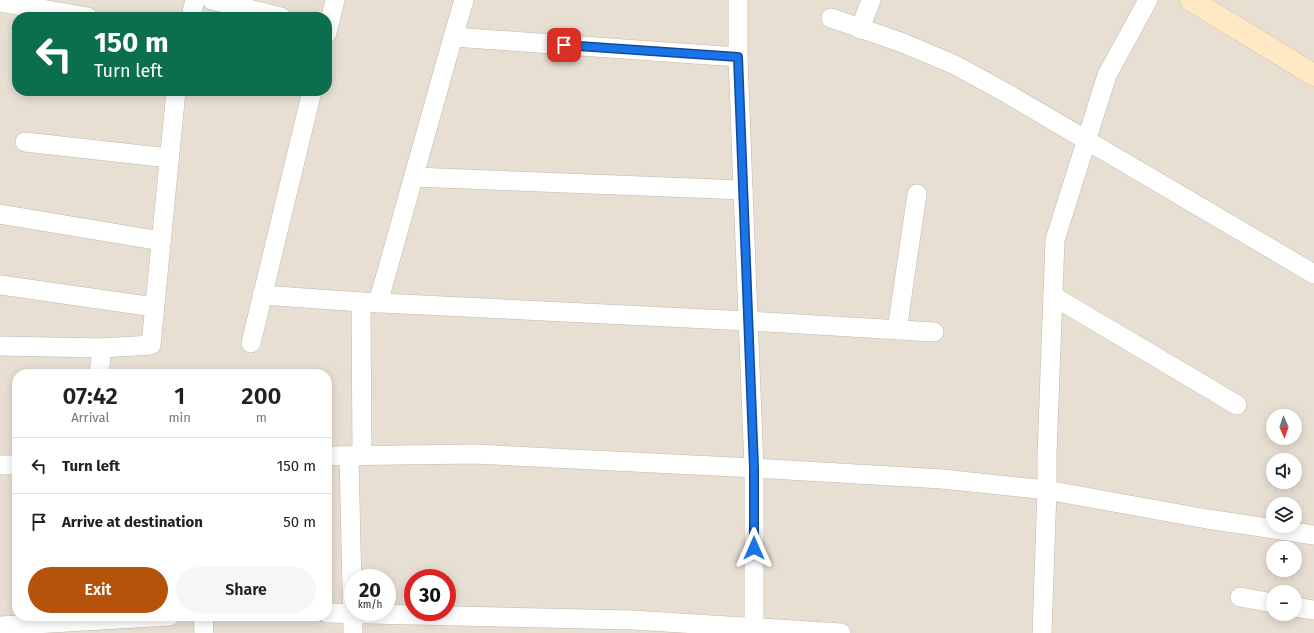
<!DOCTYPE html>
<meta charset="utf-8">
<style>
:root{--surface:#fff;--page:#f6f6f6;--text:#202124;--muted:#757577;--line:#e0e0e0;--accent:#b45309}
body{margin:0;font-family:"Fira Sans",sans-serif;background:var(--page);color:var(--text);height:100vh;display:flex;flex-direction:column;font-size:15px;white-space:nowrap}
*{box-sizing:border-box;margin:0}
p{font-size:13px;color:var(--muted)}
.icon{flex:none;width:22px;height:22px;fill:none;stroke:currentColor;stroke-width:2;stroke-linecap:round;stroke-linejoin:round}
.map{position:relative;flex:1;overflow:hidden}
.side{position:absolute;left:12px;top:369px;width:320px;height:252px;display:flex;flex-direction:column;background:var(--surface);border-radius:16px;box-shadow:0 2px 10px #0003}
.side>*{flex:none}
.top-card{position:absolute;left:12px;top:12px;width:320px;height:84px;border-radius:16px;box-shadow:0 2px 10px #0003;background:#0b6e4f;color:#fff;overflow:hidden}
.needle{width:26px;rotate:177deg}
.tools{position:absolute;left:1266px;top:409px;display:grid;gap:8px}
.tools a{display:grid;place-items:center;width:36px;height:36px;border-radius:50%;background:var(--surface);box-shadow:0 2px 10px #0003;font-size:20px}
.speed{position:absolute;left:344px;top:569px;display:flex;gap:8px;font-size:20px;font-weight:700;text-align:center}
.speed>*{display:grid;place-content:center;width:52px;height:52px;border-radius:50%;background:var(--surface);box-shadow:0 2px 10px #0003;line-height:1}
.speed small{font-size:10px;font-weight:400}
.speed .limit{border:6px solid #d22;background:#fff;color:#111}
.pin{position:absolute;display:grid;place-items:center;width:34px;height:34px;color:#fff;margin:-17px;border-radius:8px;box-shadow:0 2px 6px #0006}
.me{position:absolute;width:44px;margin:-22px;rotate:0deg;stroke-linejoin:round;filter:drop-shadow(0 0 3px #0008)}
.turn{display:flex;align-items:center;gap:14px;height:84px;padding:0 16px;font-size:18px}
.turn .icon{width:52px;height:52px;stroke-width:2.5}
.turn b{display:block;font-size:28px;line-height:34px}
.eta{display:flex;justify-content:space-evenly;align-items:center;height:68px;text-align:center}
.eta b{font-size:24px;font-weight:600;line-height:28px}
.button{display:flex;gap:8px;margin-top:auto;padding:8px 16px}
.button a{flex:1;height:46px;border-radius:24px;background:var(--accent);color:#fff;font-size:16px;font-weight:600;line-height:46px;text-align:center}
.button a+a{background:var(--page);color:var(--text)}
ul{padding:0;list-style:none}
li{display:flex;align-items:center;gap:12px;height:56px;padding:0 16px;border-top:1px solid var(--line)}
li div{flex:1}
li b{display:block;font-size:15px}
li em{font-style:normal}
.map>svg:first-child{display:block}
.residential{fill:#e8dfd3;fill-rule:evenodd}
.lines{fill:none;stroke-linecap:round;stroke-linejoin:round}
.street-casing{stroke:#c3b7ab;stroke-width:20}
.secondary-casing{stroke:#d9be95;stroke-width:23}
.street{stroke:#fff;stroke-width:19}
.secondary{stroke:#ffe9c4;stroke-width:22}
.route-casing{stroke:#114b97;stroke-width:10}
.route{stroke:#1a73e8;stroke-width:7}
</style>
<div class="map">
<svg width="1314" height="633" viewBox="0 0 1314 633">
<rect width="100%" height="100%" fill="#f4eee5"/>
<!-- residential -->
<path class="residential" d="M0,0H1314V633H0ZM17,17H327V91H17ZM17,374H327V616H17ZM1273,416H1295V438H1273ZM1273,460H1295V482H1273ZM1273,504H1295V526H1273ZM1273,548H1295V570H1273ZM353,578H387V612H353ZM413,578H447V612H413ZM1273,592H1295V614H1273Z"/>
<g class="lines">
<!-- street casing -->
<g class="street-casing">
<g id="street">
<path d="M212,0L281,17"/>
<path d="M738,0V57L743,190L754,468V633"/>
<path d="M0,2L88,17"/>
<path d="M191,17L195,0"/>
<path d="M831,18L903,43L955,65L1008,94L1314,274"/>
<path d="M860,29L871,0"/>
<path d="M327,33L335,0"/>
<path d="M453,37L738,57"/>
<path d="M25,142L169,158"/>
<path d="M414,177L743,190"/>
<path d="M0,214L161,241"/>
<path d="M0,285L154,307"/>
<path d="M262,295L361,302L748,321L934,332"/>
<path d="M1053,296L1237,405"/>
<path d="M361,302L362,456"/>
<path d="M378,303L453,37L464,0"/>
<path d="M897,330L917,194"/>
<path d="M251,343L312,91"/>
<path d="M0,346L102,348"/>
<path d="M99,374L102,348L151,345L176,91"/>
<path d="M327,456L475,454L754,468L942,479L1047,490L1207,519L1314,535"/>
<path d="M349,456L353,633"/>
<path d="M0,465H17"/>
<path d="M1240,597L1273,603"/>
<path d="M1295,607L1314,610"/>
<path d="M327,613L633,620L841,633"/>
<path d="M203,616L204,633"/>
<path d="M0,626L170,616"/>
<path d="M1042,633L1047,490V455L1055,240L1107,75L1148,0"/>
</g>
</g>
<!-- secondary casing -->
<g class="secondary-casing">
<path id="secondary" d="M1191,0L1314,75"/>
</g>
<!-- street -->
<use href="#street" class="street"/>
<!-- secondary -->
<use href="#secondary" class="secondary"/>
</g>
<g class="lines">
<!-- route casing -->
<g class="route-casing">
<path id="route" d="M564,45L738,57L754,468V548"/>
</g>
<!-- route -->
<use href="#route" class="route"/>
</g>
</svg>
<div class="tools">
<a><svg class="needle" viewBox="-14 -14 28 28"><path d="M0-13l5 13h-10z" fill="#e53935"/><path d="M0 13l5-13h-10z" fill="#757577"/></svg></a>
<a><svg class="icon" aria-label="sound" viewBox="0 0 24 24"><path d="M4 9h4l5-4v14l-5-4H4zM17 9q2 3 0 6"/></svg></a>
<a><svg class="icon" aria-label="layers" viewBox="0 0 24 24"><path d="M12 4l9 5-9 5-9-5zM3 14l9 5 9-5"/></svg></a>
<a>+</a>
<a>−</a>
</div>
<div class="speed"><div>20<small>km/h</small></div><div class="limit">30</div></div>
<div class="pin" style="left:564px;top:45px;background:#d93025"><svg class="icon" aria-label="arrive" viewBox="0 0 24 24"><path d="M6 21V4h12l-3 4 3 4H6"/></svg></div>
<svg class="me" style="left:754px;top:548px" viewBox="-20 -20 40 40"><path d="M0-17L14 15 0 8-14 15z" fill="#1a73e8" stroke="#fff" stroke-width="4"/></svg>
<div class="top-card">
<div class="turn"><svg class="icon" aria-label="left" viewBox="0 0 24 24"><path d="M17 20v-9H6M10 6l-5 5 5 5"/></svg><div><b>150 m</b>Turn left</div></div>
</div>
<section class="side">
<div class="eta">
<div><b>07:42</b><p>Arrival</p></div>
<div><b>1</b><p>min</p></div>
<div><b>200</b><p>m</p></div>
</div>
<ul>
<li><svg class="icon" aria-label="left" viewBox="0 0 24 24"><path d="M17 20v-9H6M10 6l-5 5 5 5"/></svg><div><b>Turn left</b></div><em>150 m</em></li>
<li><svg class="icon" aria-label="arrive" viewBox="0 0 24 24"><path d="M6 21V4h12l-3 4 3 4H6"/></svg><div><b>Arrive at destination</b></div><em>50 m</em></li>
</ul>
<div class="button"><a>Exit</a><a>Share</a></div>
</section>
</div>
